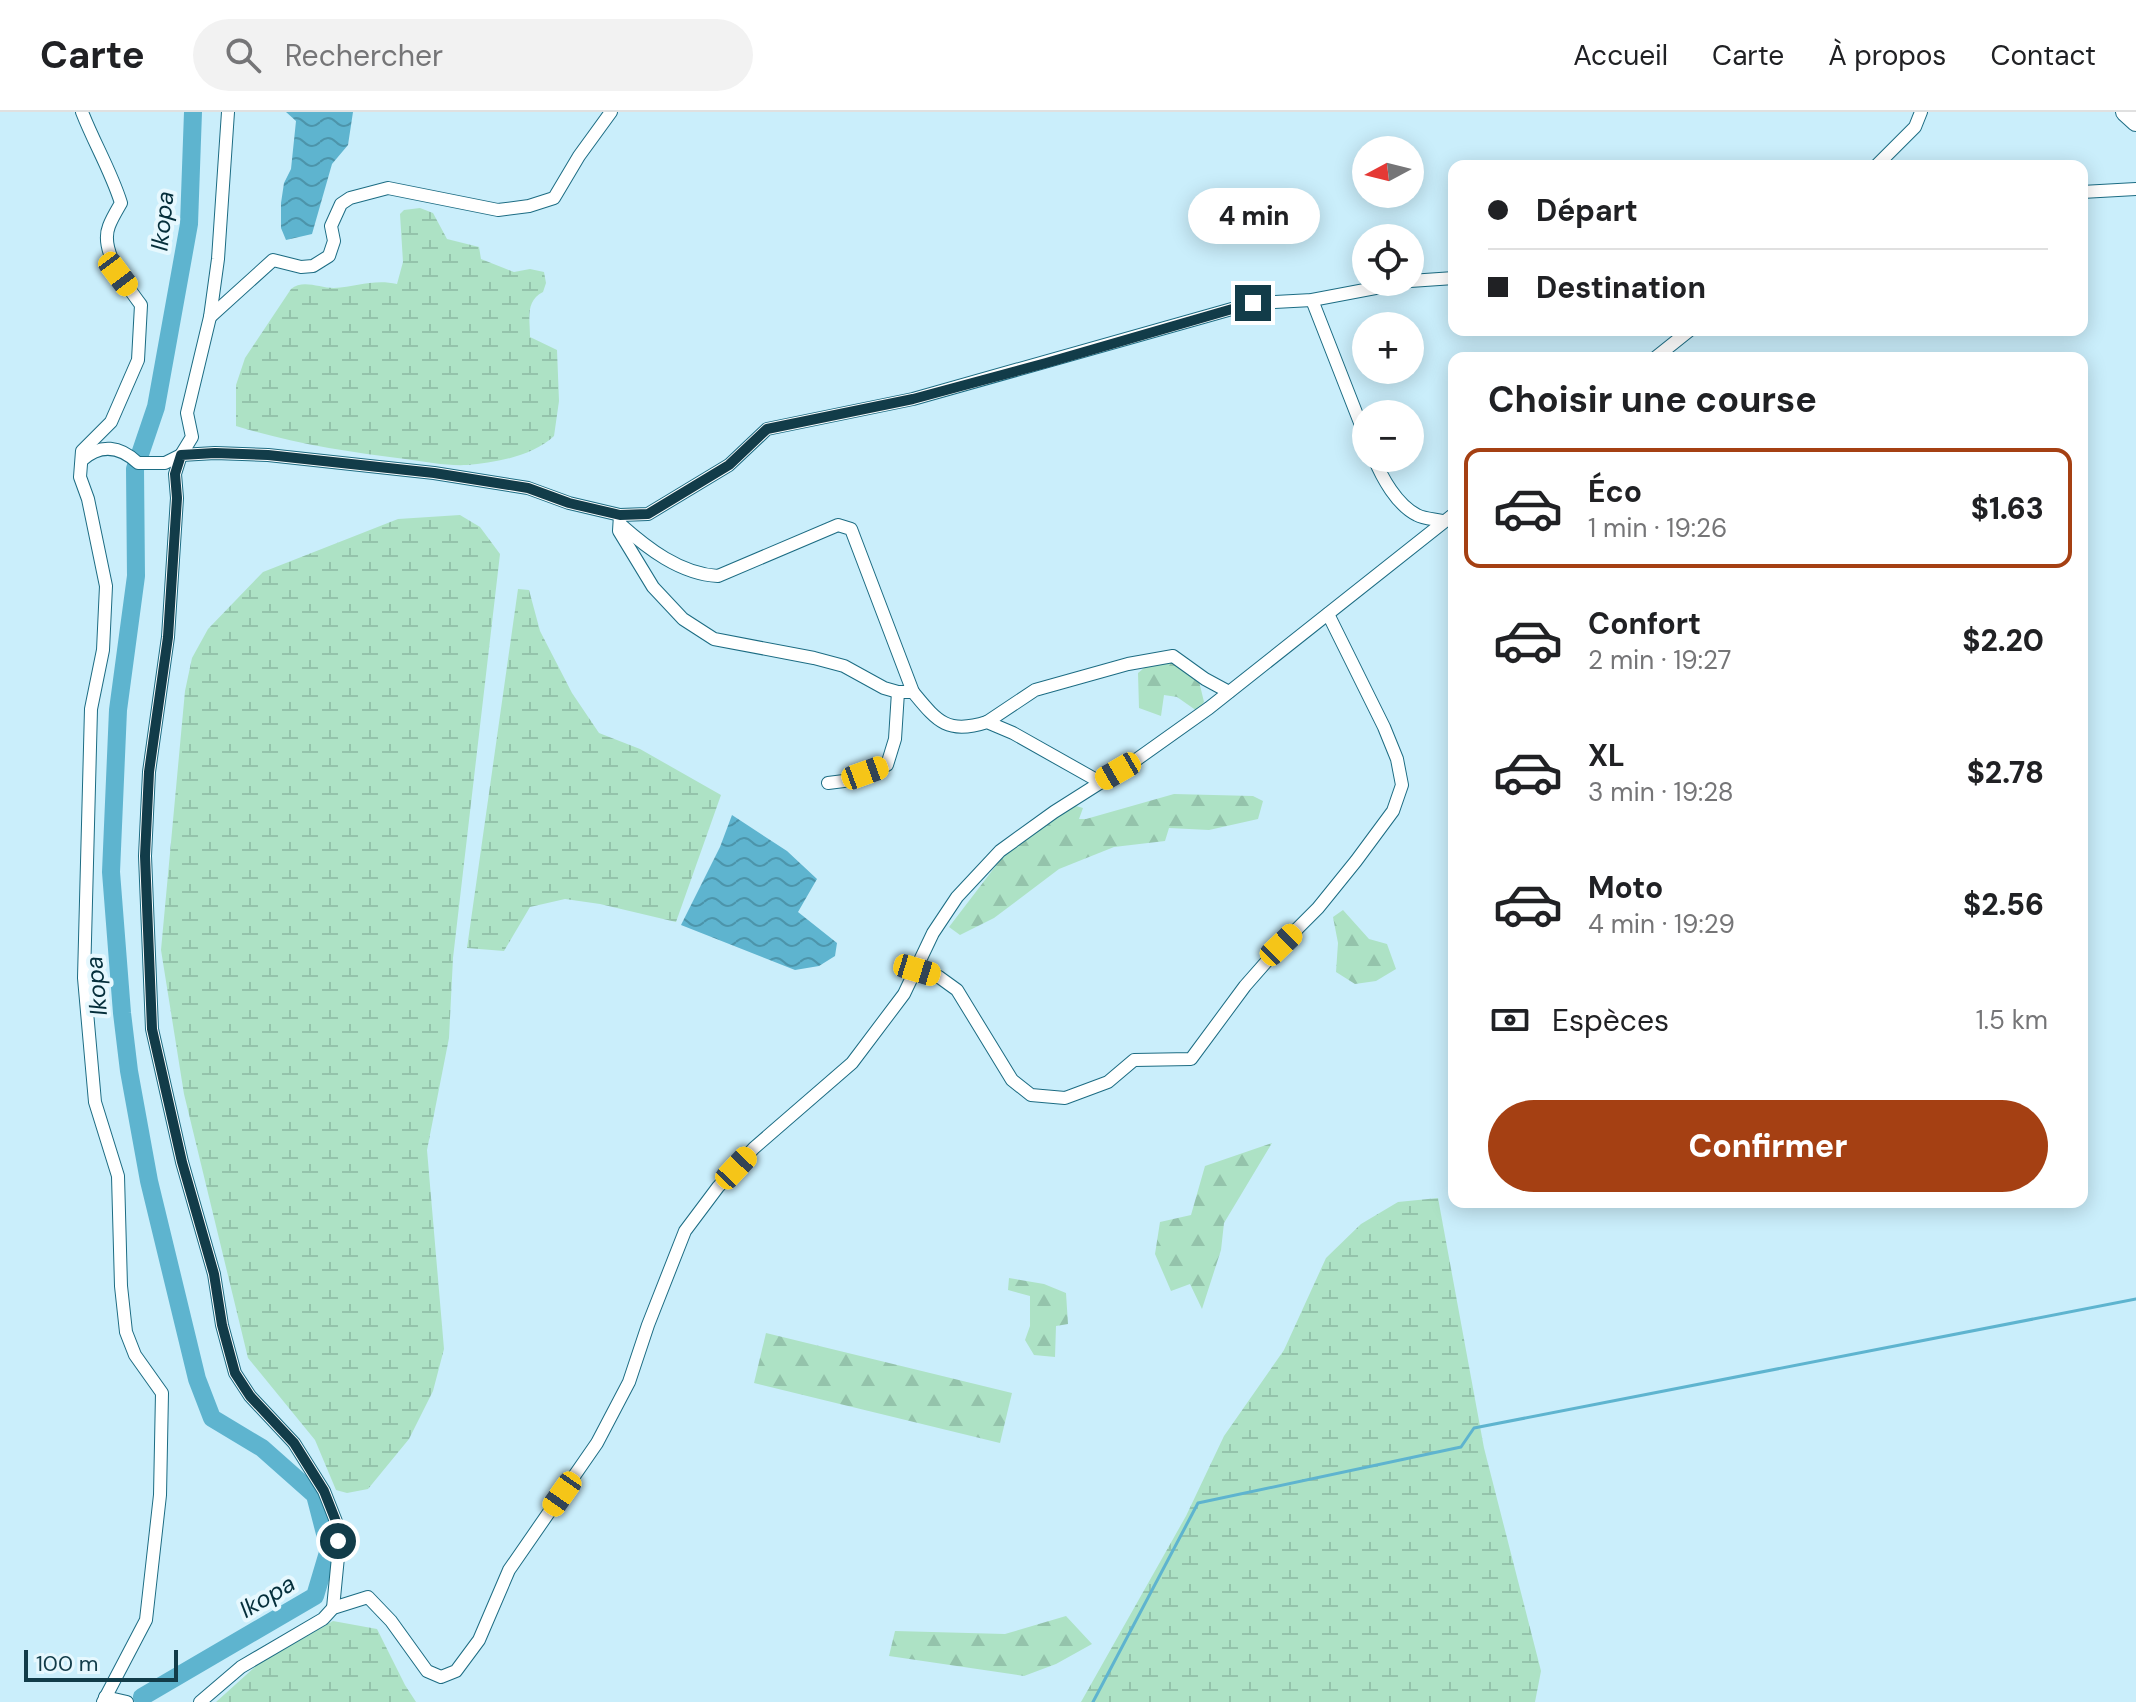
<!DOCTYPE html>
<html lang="fr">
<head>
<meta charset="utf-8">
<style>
  body { margin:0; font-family:"DM Sans",sans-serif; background:#f2f2f2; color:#202124; height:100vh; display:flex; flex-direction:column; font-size:30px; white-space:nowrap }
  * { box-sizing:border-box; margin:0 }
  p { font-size:26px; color:#757577 }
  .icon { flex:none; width:44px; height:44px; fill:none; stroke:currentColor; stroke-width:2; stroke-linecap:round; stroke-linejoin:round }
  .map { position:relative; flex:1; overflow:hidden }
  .side { position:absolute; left:1448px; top:240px; width:640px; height:856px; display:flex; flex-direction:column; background:#fff; border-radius:16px; box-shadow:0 4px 20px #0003 }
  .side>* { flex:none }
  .guide { position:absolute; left:1448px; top:48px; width:640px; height:176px; border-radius:16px; box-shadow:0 4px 20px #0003; display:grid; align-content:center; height:176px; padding:0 40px; background:#fff }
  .needle { width:52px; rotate:263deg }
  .buttons { position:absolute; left:1352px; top:24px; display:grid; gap:16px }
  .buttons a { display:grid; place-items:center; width:72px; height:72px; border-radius:50%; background:#fff; box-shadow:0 4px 20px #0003; font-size:40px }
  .scale { position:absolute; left:24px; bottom:20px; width:154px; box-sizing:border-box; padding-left:8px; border:4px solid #123c49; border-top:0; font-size:22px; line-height:28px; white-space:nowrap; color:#123c49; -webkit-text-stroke:6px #e6f8fe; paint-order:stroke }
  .end { position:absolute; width:36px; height:36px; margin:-18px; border:10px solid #123c49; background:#fff; box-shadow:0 0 0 4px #fff }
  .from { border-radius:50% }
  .bubble { position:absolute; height:56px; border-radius:28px; background:#fff; box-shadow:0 4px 20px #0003; font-size:26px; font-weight:800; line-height:56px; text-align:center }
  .car { position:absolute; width:24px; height:48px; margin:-24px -12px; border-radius:10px; box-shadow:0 0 6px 2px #0007; background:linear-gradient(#f5c518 24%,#345 0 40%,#f5c518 0 76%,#345 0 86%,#f5c518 0) }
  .guide b { display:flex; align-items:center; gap:28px; height:76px; font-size:30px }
  .guide b+b { border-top:2px solid #e0e0e0 }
  .guide i { width:20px; height:20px; background:#202124 }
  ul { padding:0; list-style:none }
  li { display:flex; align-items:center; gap:24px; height:120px; margin:0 16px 12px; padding:0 24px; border:4px solid transparent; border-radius:16px }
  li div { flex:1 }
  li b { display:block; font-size:30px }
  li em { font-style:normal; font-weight:800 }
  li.on { border-color:#a54013 }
  li>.icon { width:72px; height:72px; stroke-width:1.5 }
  h2 { padding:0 40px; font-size:36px; line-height:96px }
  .pay { display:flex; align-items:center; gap:20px; height:88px; padding:0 40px; font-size:30px }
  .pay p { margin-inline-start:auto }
  .button { display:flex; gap:16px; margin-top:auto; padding:16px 40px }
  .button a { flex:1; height:92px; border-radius:48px; background:#a54013; color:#fff; font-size:32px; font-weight:800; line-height:92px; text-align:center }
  header { display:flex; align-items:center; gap:48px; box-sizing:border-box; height:112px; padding:0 40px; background:#fff; border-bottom:2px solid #e0e0e0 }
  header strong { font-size:38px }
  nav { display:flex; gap:44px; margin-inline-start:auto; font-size:28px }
  .search { width:560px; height:72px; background:#f2f2f2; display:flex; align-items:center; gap:20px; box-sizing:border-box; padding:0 28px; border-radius:44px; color:#757577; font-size:30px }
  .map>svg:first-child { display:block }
  .forest { fill:url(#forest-firs) }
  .wetland { fill:url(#wetland-marsh) }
  .water { fill:url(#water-waves) }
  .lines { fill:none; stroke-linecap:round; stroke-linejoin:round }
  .stream { stroke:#5eb4cf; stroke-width:3 }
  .river { stroke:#5eb4cf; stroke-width:18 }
  .street-casing { stroke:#1c6c83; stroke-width:14 }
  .secondary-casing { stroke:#1c6c83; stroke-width:20 }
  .street { stroke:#fff; stroke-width:12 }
  .secondary { stroke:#fff; stroke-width:18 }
  .route { stroke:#123c49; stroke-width:10 }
  .labels { text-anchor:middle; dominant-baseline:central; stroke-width:8; stroke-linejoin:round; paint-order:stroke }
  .water-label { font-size:24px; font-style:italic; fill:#042e3a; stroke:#e6f8fe }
</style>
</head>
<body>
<header>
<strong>Carte</strong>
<div class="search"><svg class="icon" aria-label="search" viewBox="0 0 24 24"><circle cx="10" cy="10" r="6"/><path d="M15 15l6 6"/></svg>Rechercher</div>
<nav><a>Accueil</a><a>Carte</a><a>À propos</a><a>Contact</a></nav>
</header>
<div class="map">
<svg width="2136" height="1590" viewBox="0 0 2136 1590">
  <defs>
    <pattern id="forest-firs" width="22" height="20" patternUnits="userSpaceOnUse" patternTransform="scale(2)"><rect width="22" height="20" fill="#ade2c5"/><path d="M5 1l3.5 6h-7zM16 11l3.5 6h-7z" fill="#94c3ab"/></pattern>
    <pattern id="wetland-marsh" width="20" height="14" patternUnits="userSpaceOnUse" patternTransform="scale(2)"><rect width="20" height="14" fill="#ade2c5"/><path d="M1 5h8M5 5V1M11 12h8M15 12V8" fill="none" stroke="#94c3ab"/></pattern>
    <pattern id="water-waves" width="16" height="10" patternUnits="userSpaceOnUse" patternTransform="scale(2)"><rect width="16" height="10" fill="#5eb4cf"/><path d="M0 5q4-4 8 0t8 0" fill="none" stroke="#4c94aa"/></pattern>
  </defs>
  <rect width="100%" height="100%" fill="#caeefb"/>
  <g class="forest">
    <path d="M 1175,549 L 1198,565 L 1204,590 L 1197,599 L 1177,585 L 1164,583 L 1161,604 L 1139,596 L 1138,561 L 1150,551 Z"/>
    <path d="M 1174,682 L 1253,684 L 1263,689 L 1258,707 L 1209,718 L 1169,716 L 1165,729 L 1114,735 L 1059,757 L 994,806 L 960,823 L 949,815 L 1001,747 L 1027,725 L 1072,693 L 1083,696 L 1079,707 L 1086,707 Z"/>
    <path d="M 1343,798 L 1369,827 L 1387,832 L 1396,857 L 1376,869 L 1355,872 L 1336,860 L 1338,831 L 1333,805 Z"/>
    <path d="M 1272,1031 L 1224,1111 L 1221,1138 L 1202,1197 L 1190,1172 L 1171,1179 L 1155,1142 L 1160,1110 L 1191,1103 L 1205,1054 Z"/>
    <path d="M 1009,1166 L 1044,1172 L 1066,1181 L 1068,1212 L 1056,1214 L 1055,1245 L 1034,1243 L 1025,1228 L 1030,1214 L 1030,1184 L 1008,1178 Z"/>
    <path d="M 766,1221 L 1012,1281 L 1000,1331 L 754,1271 Z"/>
    <path d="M 1066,1504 L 1092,1532 L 1056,1552 L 1024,1564 L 889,1544 L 895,1519 L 1005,1522 Z"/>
  </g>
  <g class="wetland">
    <path d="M 420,96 L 433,101 L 447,127 L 479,135 L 481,147 L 514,160 L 530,157 L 544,160 L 546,171 L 543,180 C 525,189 530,207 530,225 L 557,238 L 559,289 L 554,324 C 533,344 495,351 467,353 C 447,354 426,350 405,347 C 348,340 291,331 236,314 L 236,273 L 245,246 L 291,177 C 303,167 319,176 334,176 C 357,175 373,167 397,172 L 403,150 L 400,102 L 404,98 Z"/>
    <path d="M 460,403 L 480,415 L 500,442 L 453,846 L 449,926 L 427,1038 L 444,1237 L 433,1279 L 409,1327 L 368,1377 L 347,1381 L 336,1378 L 315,1328 L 248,1246 L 184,982 L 161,838 L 185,579 L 192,546 L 208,517 L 263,460 L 398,407 Z"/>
    <path d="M 518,477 L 529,478 L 540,519 L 572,581 L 599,621 L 640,637 L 721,683 L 676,810 L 600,792 L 565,787 L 530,795 L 504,839 L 467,836 Z"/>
    <path d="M 1438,1086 L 1484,1336 L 1541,1559 L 1535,1590 L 1081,1590 L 1186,1404 L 1224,1324 L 1284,1238 L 1326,1146 L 1361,1112 L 1398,1090 Z"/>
    <path d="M 333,1509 L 377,1517 L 405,1573 L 416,1590 L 216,1590 L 257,1553 Z"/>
  </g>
  <g class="water">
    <path d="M 286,0 L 353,0 L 348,33 L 332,52 L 312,122 L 286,128 L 281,116 L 281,91 L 284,71 L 291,57 L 296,9 Z"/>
    <path d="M 732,703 L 787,739 L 817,767 L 798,800 L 837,831 L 835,844 L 819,854 L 795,858 L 681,813 L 720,735 Z"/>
  </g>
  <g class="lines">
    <path class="stream" d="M 1093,1590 L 1198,1391 L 1461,1335 L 1474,1316 L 2136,1187"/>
    <path class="river" d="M 142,1585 L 315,1484 L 329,1437 L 315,1383 L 262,1336 L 212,1306 L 197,1267 L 149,1069 L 129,959 L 122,901 L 111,760 L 118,598 L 136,464 L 135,357 L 156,295 L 189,112 L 193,0"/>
    <defs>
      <g id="street">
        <path d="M 82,0 C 94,31 111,59 121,91 C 117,98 112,106 109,114 C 99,139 127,174 141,193 L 138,248 L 111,310 L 82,339 L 80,365 L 88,387 L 106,474 L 103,538 L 91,597 L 84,866 L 95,990 L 118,1064 L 121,1174 L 126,1220 L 135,1243 L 162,1281 L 160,1383 L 146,1508 L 103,1590"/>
        <path d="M 228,0 L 218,147 L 210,205 L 187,301 L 192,325 L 181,343 L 175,362 L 177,386 L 168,525 L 149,660 L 145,744 L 152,917 L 182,1050 L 214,1162 L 222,1213 L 235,1261 L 250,1284 L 294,1331 L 324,1379 L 337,1412 L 338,1445 L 333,1496"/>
        <path d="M 1876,54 L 1915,15 L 1921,0"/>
        <path d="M 2082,80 L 2136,77"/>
        <path d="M 1410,169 L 1454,166"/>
        <path d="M 1312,188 L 1366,326"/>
        <path d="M 210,205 L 273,148 L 301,155 L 313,154 L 329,144 L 334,129 L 331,114 L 341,92 L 350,86 L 388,76 L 498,98 L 529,94 L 554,86 L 579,44 L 611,0"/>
        <path d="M 1655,246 L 1690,218"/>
        <path d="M 1374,346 C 1382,366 1397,393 1417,403 C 1424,407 1435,407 1443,409"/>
        <path d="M 82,348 C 101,331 120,334 138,351 L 165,351 L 181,343 L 215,341 L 268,343 L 434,361 L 528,376 L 569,391 L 620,403 L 648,402 L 729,353 L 767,317 L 913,287 L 1253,191 L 1312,188 L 1407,170"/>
        <path d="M 620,403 L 619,419 L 653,475 L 683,507 L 714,527 L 814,546 L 844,554 L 884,576 L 898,580 L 913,580 C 937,609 947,623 987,610 L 1013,621 L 1100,670"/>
        <path d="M 620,412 C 647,436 680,462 718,464 L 838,413 L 851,417 L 913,580"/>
        <path d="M 987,610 L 1035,578 L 1128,552 L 1173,544 L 1205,567 L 1229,580"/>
        <path d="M 828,671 L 844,669 L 887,653 L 895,627 L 898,580"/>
        <path d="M 917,858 L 939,865 L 957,878 L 1012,968 L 1031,983 L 1065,986 L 1108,970 L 1134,948 L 1191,947 L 1245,874 L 1281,833 L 1318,796 L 1356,749 L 1393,699 L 1402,673 L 1397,647 L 1384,615 L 1328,502"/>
        <path d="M 105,1585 L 127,1590"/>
        <path d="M 200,1590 L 241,1555 L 323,1507 L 333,1496 L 368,1485 L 391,1509 L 427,1559 L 441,1565 L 456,1559 L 479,1528 L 509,1458 L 597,1331 L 629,1270 L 648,1213 L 685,1119 L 718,1075 L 754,1036 L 852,951 L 904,882 L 933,821 L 957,785 L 1000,739 L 1054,700 L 1136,648 L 1209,596 L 1454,402"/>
      </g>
      <path id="secondary" d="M 2125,0 L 2136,10"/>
    </defs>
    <use href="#street" class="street-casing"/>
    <use href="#secondary" class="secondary-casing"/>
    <use href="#street" class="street"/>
    <use href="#secondary" class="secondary"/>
  </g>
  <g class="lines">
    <path class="route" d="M 338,1429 L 337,1412 L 324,1379 L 294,1331 L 250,1284 L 235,1261 L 222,1213 L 214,1162 L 182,1050 L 152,917 L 145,744 L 149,660 L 168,525 L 177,386 L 175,362 L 181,343 L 215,341 L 268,343 L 434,361 L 528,376 L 569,391 L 620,403 L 648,402 L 729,353 L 767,317 L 913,287 L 1046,251 L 1253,191"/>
  </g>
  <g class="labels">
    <g class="water-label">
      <text transform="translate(162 109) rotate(-84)">Ikopa</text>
      <text transform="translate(96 874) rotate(-95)">Ikopa</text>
      <text transform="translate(267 1484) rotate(-31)">Ikopa</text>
    </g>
  </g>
</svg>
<div class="buttons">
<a><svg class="needle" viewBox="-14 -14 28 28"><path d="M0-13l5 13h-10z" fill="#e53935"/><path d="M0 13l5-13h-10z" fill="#757577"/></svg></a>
<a><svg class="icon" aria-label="locate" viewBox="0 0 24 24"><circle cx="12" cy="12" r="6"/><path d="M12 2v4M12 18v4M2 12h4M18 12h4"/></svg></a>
<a>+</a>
<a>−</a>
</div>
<div class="scale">100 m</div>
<i class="end from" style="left:338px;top:1429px"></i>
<i class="end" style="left:1253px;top:191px"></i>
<div class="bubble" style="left:1188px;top:76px;width:132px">4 min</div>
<i class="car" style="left:118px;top:162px;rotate:143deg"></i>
<i class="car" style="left:1118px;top:659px;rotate:240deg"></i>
<i class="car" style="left:865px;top:661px;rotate:70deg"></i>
<i class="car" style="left:1281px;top:833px;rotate:46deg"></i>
<i class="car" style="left:917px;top:858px;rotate:107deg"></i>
<i class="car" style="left:736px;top:1056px;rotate:43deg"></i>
<i class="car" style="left:562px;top:1382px;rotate:215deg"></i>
<div class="guide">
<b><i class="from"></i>Départ</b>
<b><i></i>Destination</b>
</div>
<section class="side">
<h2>Choisir une course</h2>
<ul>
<li class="on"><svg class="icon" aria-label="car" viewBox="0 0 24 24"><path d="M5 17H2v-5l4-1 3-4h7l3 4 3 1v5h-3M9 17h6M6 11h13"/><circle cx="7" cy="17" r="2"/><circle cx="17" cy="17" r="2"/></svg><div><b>Éco</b><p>1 min · 19:26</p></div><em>$1.63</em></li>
<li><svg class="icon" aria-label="car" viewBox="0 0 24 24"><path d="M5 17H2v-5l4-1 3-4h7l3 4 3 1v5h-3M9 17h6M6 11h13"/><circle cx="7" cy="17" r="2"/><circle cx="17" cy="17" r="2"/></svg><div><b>Confort</b><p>2 min · 19:27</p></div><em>$2.20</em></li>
<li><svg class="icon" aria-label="car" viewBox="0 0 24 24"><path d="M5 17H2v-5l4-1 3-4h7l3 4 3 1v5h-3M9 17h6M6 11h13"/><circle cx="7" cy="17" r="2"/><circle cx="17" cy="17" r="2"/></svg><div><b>XL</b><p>3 min · 19:28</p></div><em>$2.78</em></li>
<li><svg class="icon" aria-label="car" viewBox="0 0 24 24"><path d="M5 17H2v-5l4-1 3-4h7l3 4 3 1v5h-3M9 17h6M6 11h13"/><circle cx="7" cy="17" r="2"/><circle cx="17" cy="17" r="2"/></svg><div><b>Moto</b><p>4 min · 19:29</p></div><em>$2.56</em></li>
</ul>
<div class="pay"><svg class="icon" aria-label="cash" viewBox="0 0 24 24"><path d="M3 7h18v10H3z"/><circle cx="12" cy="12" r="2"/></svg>Espèces<p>1.5 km</p></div>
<div class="button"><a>Confirmer</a></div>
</section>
</div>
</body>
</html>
